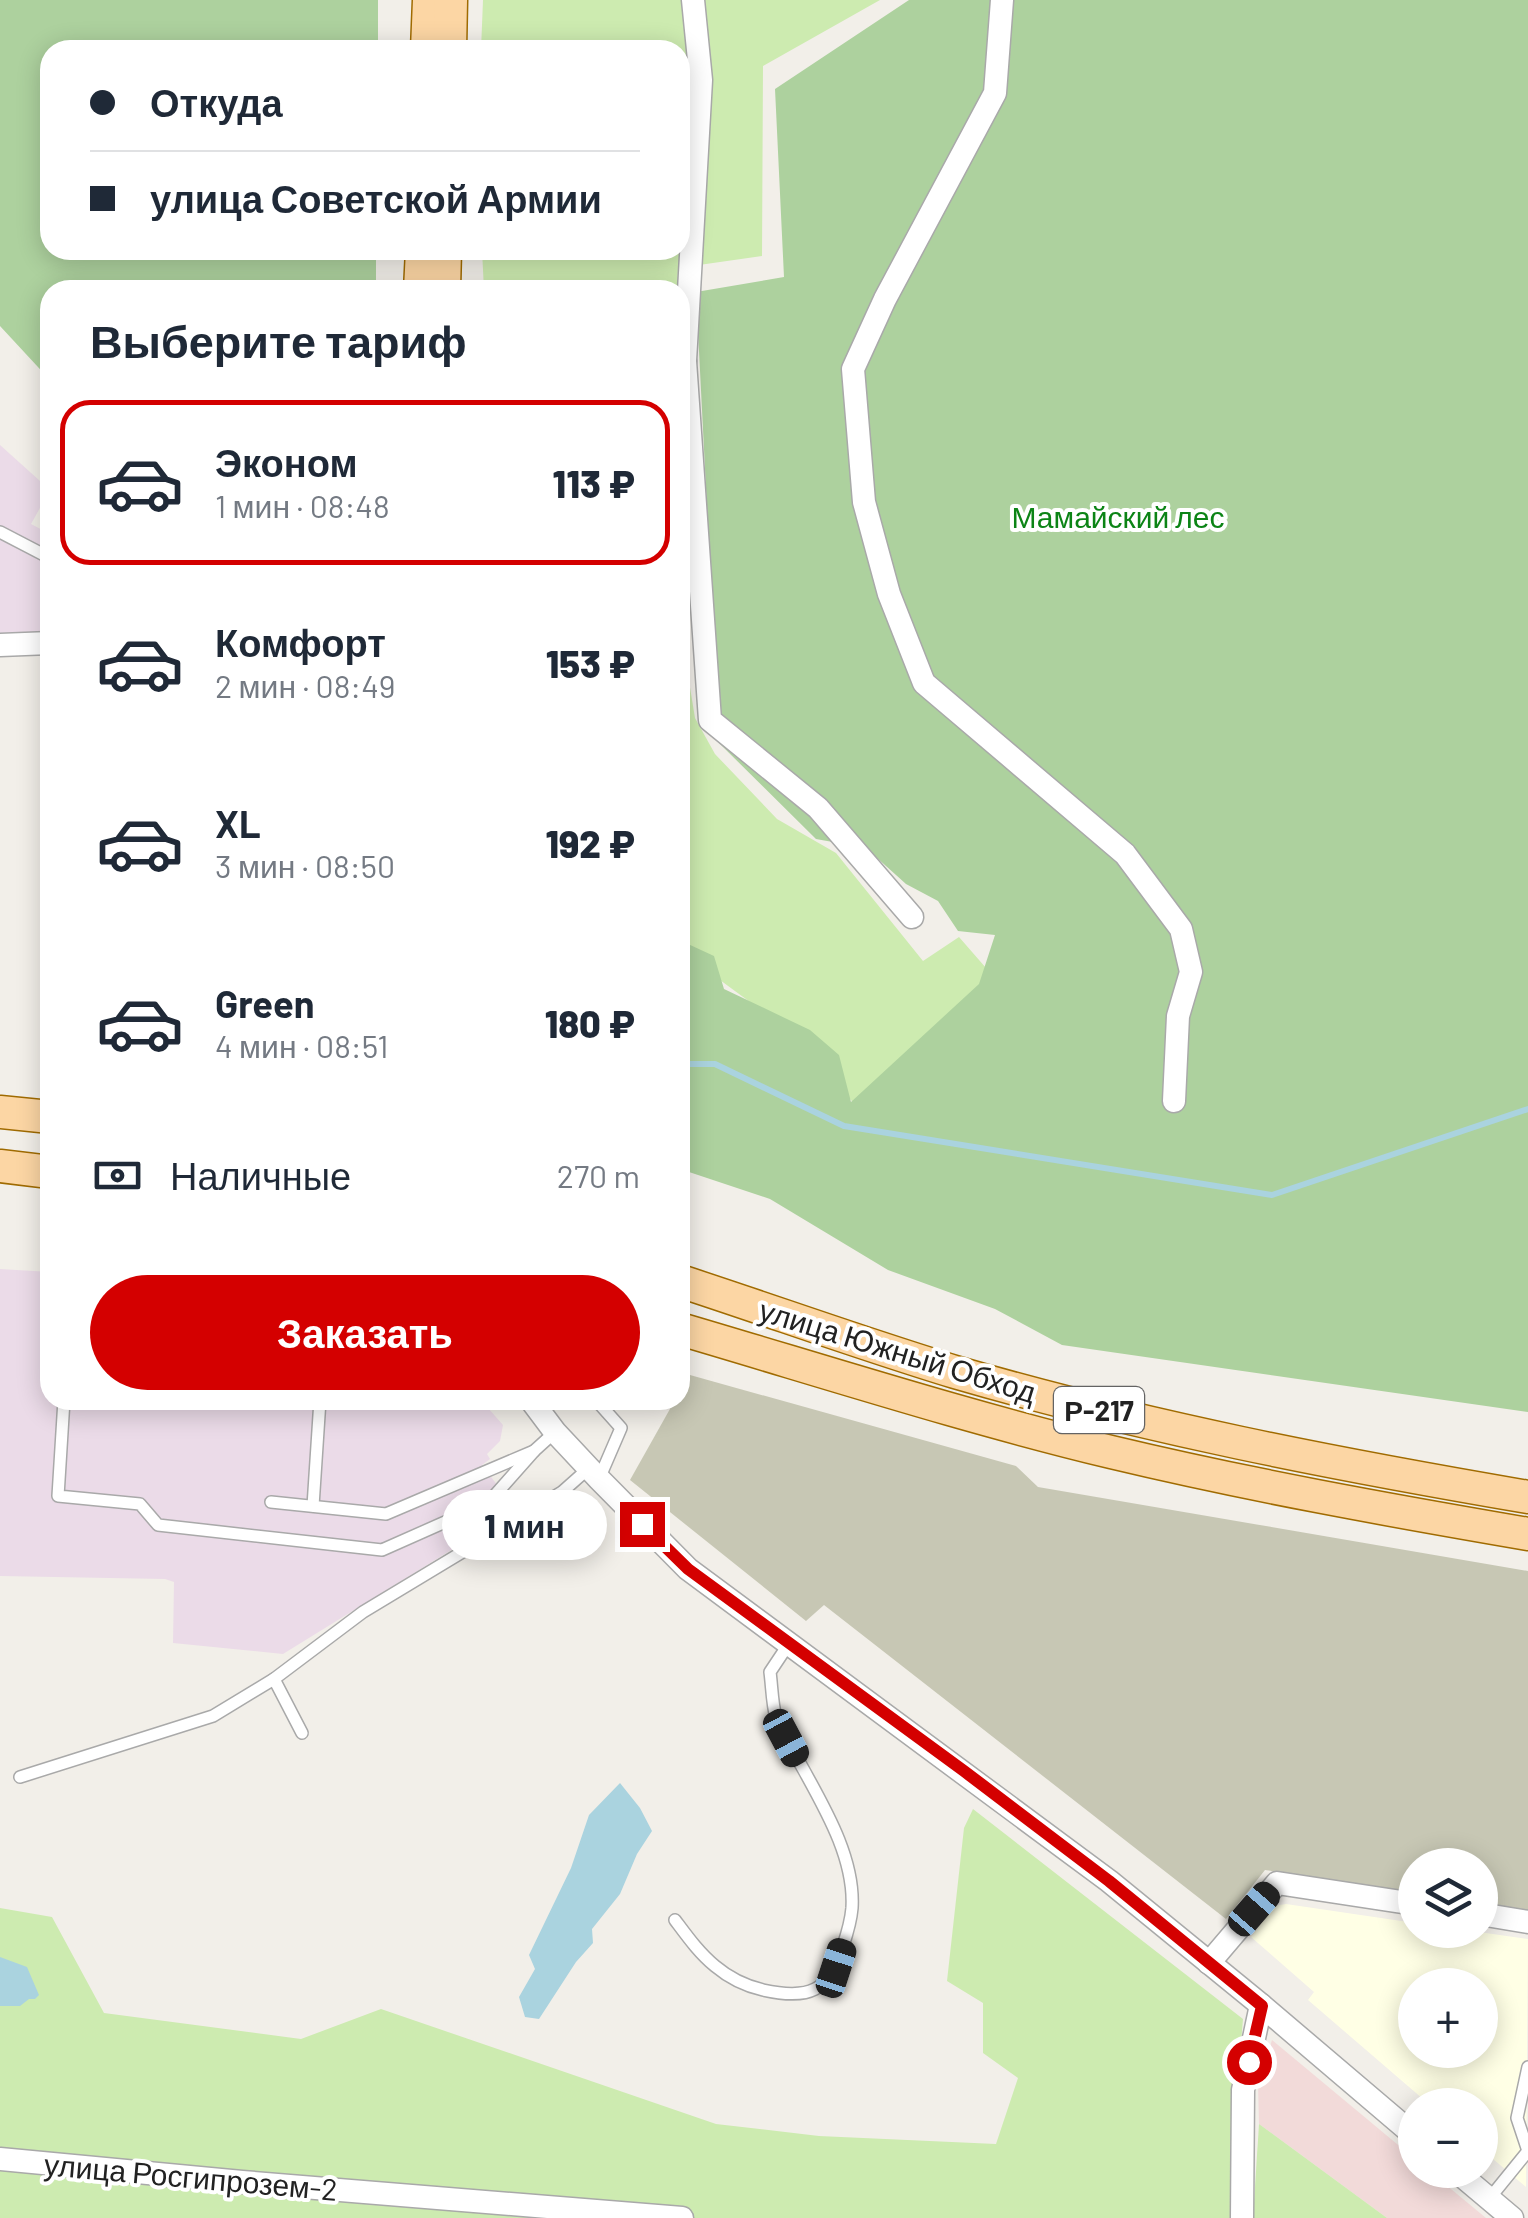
<!DOCTYPE html>
<html lang="ru">
<head>
<meta charset="utf-8">
<style>
  body { margin:0; font-family:Barlow,sans-serif; background:#f6f6f7; color:#1f2937; height:100vh; display:flex; flex-direction:column; font-size:38px; white-space:nowrap }
  * { box-sizing:border-box; margin:0 }
  p { font-size:32px; color:#747a83 }
  .icon { flex:none; width:55px; height:55px; fill:none; stroke:currentColor; stroke-width:2; stroke-linecap:round; stroke-linejoin:round }
  .map { position:relative; flex:1; overflow:hidden }
  .side { position:absolute; left:40px; top:280px; width:650px; height:1130px; display:flex; flex-direction:column; background:#fff; border-radius:30px; box-shadow:0 5px 25px #0003 }
  .side>* { flex:none }
  .hud { position:absolute; left:40px; top:40px; width:650px; height:220px; border-radius:30px; box-shadow:0 5px 25px #0003; display:grid; align-content:center; height:220px; padding:0 50px; background:#fff }
  .controls { position:absolute; left:1398px; top:1848px; display:grid; gap:20px }
  .controls a { display:grid; place-items:center; width:100px; height:100px; border-radius:50%; background:#fff; box-shadow:0 5px 25px #0003; font-size:50px }
  .end { position:absolute; width:45px; height:45px; margin:-22px; border:12px solid #d40000; background:#fff; box-shadow:0 0 0 5px #fff }
  .from { border-radius:50% }
  .bubble { position:absolute; height:70px; border-radius:35px; background:#fff; box-shadow:0 5px 25px #0003; font-size:32px; font-weight:800; line-height:70px; text-align:center }
  .car { position:absolute; width:30px; height:60px; margin:-30px -15px; border-radius:12px; box-shadow:0 0 8px 2px #0007; background:linear-gradient(#222 24%,#8ab4d8 0 40%,#222 0 76%,#8ab4d8 0 86%,#222 0) }
  .hud b { display:flex; align-items:center; gap:35px; height:95px; font-size:38px }
  .hud b+b { border-top:2px solid #e0e1e3 }
  .hud i { width:25px; height:25px; background:#1f2937 }
  ul { padding:0; list-style:none }
  li { display:flex; align-items:center; gap:30px; height:165px; margin:0 20px 15px; padding:0 30px; border:5px solid transparent; border-radius:30px }
  li div { flex:1 }
  li b { display:block; font-size:38px }
  li em { font-style:normal; font-weight:800 }
  li.on { border-color:#d40000 }
  li>.icon { width:90px; height:90px; stroke-width:1.5 }
  h2 { padding:0 50px; font-size:45px; line-height:120px }
  .pay { display:flex; align-items:center; gap:25px; height:110px; padding:0 50px; font-size:38px }
  .pay p { margin-inline-start:auto }
  .button { display:flex; gap:20px; margin-top:auto; padding:20px 50px }
  .button a { flex:1; height:115px; border-radius:60px; background:#d40000; color:#fff; font-size:40px; font-weight:800; line-height:115px; text-align:center }
  .map>svg:first-child { display:block }
  .commercial { fill:#f2dad9 }
  .industrial { fill:#ebdbe8 }
  .education { fill:#ffffe5; fill-rule:evenodd }
  .construction { fill:#c7c7b4 }
  .grass { fill:#cdebb0 }
  .forest { fill:#add19e }
  .water { fill:#aad3df }
  .lines { fill:none; stroke-linecap:round; stroke-linejoin:round }
  .stream { stroke:#aad3df; stroke-width:6 }
  .service-casing { stroke:#a9a9a9; stroke-width:14 }
  .minor-casing { stroke:#a9a9a9; stroke-width:25 }
  .primary-casing { stroke:#a06b00; stroke-width:35 }
  .service { stroke:#fff; stroke-width:11 }
  .minor { stroke:#fff; stroke-width:22 }
  .primary { stroke:#fcd6a4; stroke-width:32 }
  .route { stroke:#d40000; stroke-width:12 }
  .labels { text-anchor:middle; dominant-baseline:central; stroke-width:8; stroke-linejoin:round; paint-order:stroke }
  .shield { fill:#fff; stroke:#646464; stroke-width:2.5 }
  .shield-label { font-size:28px; font-weight:bold; fill:#222 }
  .park-label { font-size:30px; fill:#0c8416; stroke:#fff }
  .street-label { font-size:30px; fill:#222; stroke:#fff }
</style>
</head>
<body>
<div class="map">
<svg width="1528" height="2218" viewBox="0 0 1528 2218">
  <rect width="100%" height="100%" fill="#f2efe9"/>
  <path class="commercial" d="M 1272,2040 L 1415,2159 L 1415,2170 L 1428,2170 L 1486,2218 L 1387,2218 L 1259,2124 L 1258,2083 Z"/>
  <g class="industrial">
    <path d="M 0,445 L 50,490 L 31,524 L 50,534 L 50,635 L 0,637 Z"/>
    <path d="M 0,1269 L 50,1272 L 50,1400 L 481,1400 L 503,1425 L 500,1441 L 487,1454 L 490,1459 L 482,1465 L 516,1510 L 283,1654 L 173,1643 L 174,1582 L 165,1579 L 0,1576 Z"/>
  </g>
  <path class="education" d="M 1286,1904 L 1415,1923 L 1415,1930 L 1465,1930 L 1528,1939 L 1526,2187 L 1480,2148 L 1480,2105 L 1430,2105 L 1308,2000 L 1314,1992 L 1251,1937 L 1274,1906 ZM 1415,1985 L 1480,1985 L 1480,2050 L 1415,2050 Z"/>
  <path class="construction" d="M 690,1375 L 1016,1466 L 1038,1487 L 1528,1571 L 1528,1911 L 1480,1903 L 1480,1865 L 1415,1865 L 1415,1893 L 1265,1870 L 1226,1919 L 824,1605 L 806,1621 L 630,1480 L 675,1400 L 680,1400 L 680,1392 Z"/>
  <g class="grass">
    <path d="M 483,0 L 880,0 L 763,66 L 762,256 L 678,268 L 677,290 L 484,290 L 482,250 L 680,250 L 680,50 L 481,50 Z"/>
    <path d="M 680,481 L 686,663 L 695,718 L 715,754 L 777,819 L 836,853 L 923,961 L 959,937 L 993,976 L 855,1104 L 750,1002 L 709,972 L 680,946 Z"/>
    <path d="M 973,1809 L 1243,2019 L 1237,2090 L 1234,2218 L 0,2218 L 0,1908 L 52,1917 L 104,2013 L 301,2039 L 381,2009 L 716,2124 L 819,2136 L 996,2144 L 1018,2078 L 983,2053 L 983,2003 L 947,1981 L 964,1828 Z"/>
    <path d="M 1259,2124 L 1387,2218 L 1253,2218 Z"/>
  </g>
  <g class="forest">
    <path d="M 0,0 L 378,0 L 378,50 L 50,50 L 50,250 L 376,250 L 376,290 L 50,290 L 50,380 L 0,326 Z"/>
    <path d="M 909,0 L 1528,0 L 1528,1412 L 1062,1345 L 995,1309 L 888,1270 L 770,1199 L 680,1169 L 680,949 L 688,944 L 714,956 L 724,989 L 810,1030 L 839,1055 L 851,1102 L 979,984 L 995,935 L 958,931 L 938,901 L 906,884 L 866,848 L 816,839 L 719,743 L 696,292 L 784,277 L 775,89 Z"/>
  </g>
  <g class="water">
    <path d="M 620,1783 L 640,1808 L 652,1831 L 637,1854 L 620,1894 L 592,1929 L 593,1943 L 576,1962 L 539,2019 L 525,2017 L 519,1997 L 535,1969 L 529,1955 L 571,1868 L 589,1815 Z"/>
    <path d="M 0,1957 L 27,1967 L 39,1995 L 35,1999 L 29,1999 L 20,2006 L 0,2006 Z"/>
  </g>
  <g class="lines">
    <path class="stream" d="M 680,1064 L 715,1064 L 844,1126 L 1272,1195 L 1528,1109"/>
    <defs>
      <g id="service">
        <path d="M 0,532 L 50,558"/>
        <path d="M 64,1400 L 58,1496 L 140,1504 L 158,1525 L 382,1550 L 488,1503 L 534,1451"/>
        <path d="M 596,1400 L 621,1428 L 599,1479"/>
        <path d="M 271,1502 L 386,1514 L 534,1451 L 555,1432"/>
        <path d="M 313,1506 L 320,1400"/>
        <path d="M 274,1679 L 302,1733"/>
        <path d="M 20,1777 L 213,1716 L 274,1679 L 363,1612 L 562,1492 L 589,1468"/>
        <path d="M 675,1920 C 687,1936 699,1953 715,1966 C 728,1977 746,1986 763,1990 C 809,2000 829,1992 843,1946 C 847,1934 851,1920 852,1908 C 855,1858 824,1807 801,1765 C 792,1751 780,1734 776,1718 C 772,1703 772,1687 770,1672 L 788,1645"/>
        <path d="M 1528,2151 L 1517,2118 L 1528,2067"/>
        <path d="M 1489,2199 L 1528,2151"/>
      </g>
      <g id="minor">
        <path d="M 1002,0 L 995,93 L 885,299 L 853,369 L 864,502 L 889,594 L 924,683 L 1125,854 L 1181,929 L 1191,972 L 1178,1016 L 1174,1101"/>
        <path d="M 680,360 L 685,361 L 710,720 L 818,808 L 912,917"/>
        <path d="M 685,361 L 701,80 L 693,0"/>
        <path d="M 0,645 L 50,643"/>
        <path d="M 531,1400 L 555,1432 L 599,1479 L 688,1569 L 1109,1881 L 1261,2005 L 1415,2136"/>
        <path d="M 1480,1914 L 1528,1922"/>
        <path d="M 1209,1963 L 1277,1883 L 1415,1904"/>
        <path d="M 0,2159 L 242,2182 L 682,2218"/>
        <path d="M 1455,2170 L 1512,2218"/>
        <path d="M 1242,2218 L 1243,2090 L 1261,2005"/>
      </g>
      <g id="primary">
        <path d="M 427,50 L 429,0"/>
        <path d="M 450,50 L 451,0"/>
        <path d="M 420,290 L 422,250"/>
        <path d="M 444,290 L 445,250"/>
        <path d="M 0,1112 L 50,1117"/>
        <path d="M 0,1166 L 50,1172"/>
        <path d="M 680,1281 C 772,1311 863,1344 955,1372 C 1143,1427 1335,1464 1528,1497"/>
        <path d="M 680,1329 C 823,1371 966,1417 1111,1452 C 1249,1485 1388,1510 1528,1534"/>
      </g>
    </defs>
    <use href="#service" class="service-casing"/>
    <use href="#minor" class="minor-casing"/>
    <use href="#primary" class="primary-casing"/>
    <use href="#service" class="service"/>
    <use href="#minor" class="minor"/>
    <use href="#primary" class="primary"/>
  </g>
  <g class="lines">
    <path class="route" d="M 642,1524 L 688,1569 L 964,1771 L 1109,1881 L 1262,2006 L 1249,2062"/>
  </g>
  <g class="labels">
    <rect class="shield" x="1054" y="1387" width="90" height="46" rx="8"/>
    <g class="shield-label">
      <text x="1099" y="1410">Р-217</text>
    </g>
    <g class="park-label">
      <text x="1118" y="516">Мамайский лес</text>
    </g>
    <g class="street-label">
      <text transform="translate(898 1350) rotate(17)">улица Южный Обход</text>
      <text transform="translate(191 2176) rotate(5)">улица Росгипрозем-2</text>
    </g>
  </g>
</svg>
<div class="controls">
<a><svg class="icon" aria-label="layers" viewBox="0 0 24 24"><path d="M12 4l9 5-9 5-9-5zM3 14l9 5 9-5"/></svg></a>
<a>+</a>
<a>−</a>
</div>
<i class="end from" style="left:1249px;top:2062px"></i>
<i class="end" style="left:642px;top:1524px"></i>
<div class="bubble" style="left:442px;top:1490px;width:165px">1 мин</div>
<i class="car" style="left:786px;top:1738px;rotate:152deg"></i>
<i class="car" style="left:1254px;top:1909px;rotate:41deg"></i>
<i class="car" style="left:836px;top:1968px;rotate:18deg"></i>
<div class="hud">
<b><i class="from"></i>Откуда</b>
<b><i></i>улица Советской Армии</b>
</div>
<section class="side">
<h2>Выберите тариф</h2>
<ul>
<li class="on"><svg class="icon" aria-label="car" viewBox="0 0 24 24"><path d="M5 17H2v-5l4-1 3-4h7l3 4 3 1v5h-3M9 17h6M6 11h13"/><circle cx="7" cy="17" r="2"/><circle cx="17" cy="17" r="2"/></svg><div><b>Эконом</b><p>1 мин · 08:48</p></div><em>113 ₽</em></li>
<li><svg class="icon" aria-label="car" viewBox="0 0 24 24"><path d="M5 17H2v-5l4-1 3-4h7l3 4 3 1v5h-3M9 17h6M6 11h13"/><circle cx="7" cy="17" r="2"/><circle cx="17" cy="17" r="2"/></svg><div><b>Комфорт</b><p>2 мин · 08:49</p></div><em>153 ₽</em></li>
<li><svg class="icon" aria-label="car" viewBox="0 0 24 24"><path d="M5 17H2v-5l4-1 3-4h7l3 4 3 1v5h-3M9 17h6M6 11h13"/><circle cx="7" cy="17" r="2"/><circle cx="17" cy="17" r="2"/></svg><div><b>XL</b><p>3 мин · 08:50</p></div><em>192 ₽</em></li>
<li><svg class="icon" aria-label="car" viewBox="0 0 24 24"><path d="M5 17H2v-5l4-1 3-4h7l3 4 3 1v5h-3M9 17h6M6 11h13"/><circle cx="7" cy="17" r="2"/><circle cx="17" cy="17" r="2"/></svg><div><b>Green</b><p>4 мин · 08:51</p></div><em>180 ₽</em></li>
</ul>
<div class="pay"><svg class="icon" aria-label="cash" viewBox="0 0 24 24"><path d="M3 7h18v10H3z"/><circle cx="12" cy="12" r="2"/></svg>Наличные<p>270 m</p></div>
<div class="button"><a>Заказать</a></div>
</section>
</div>
</body>
</html>
